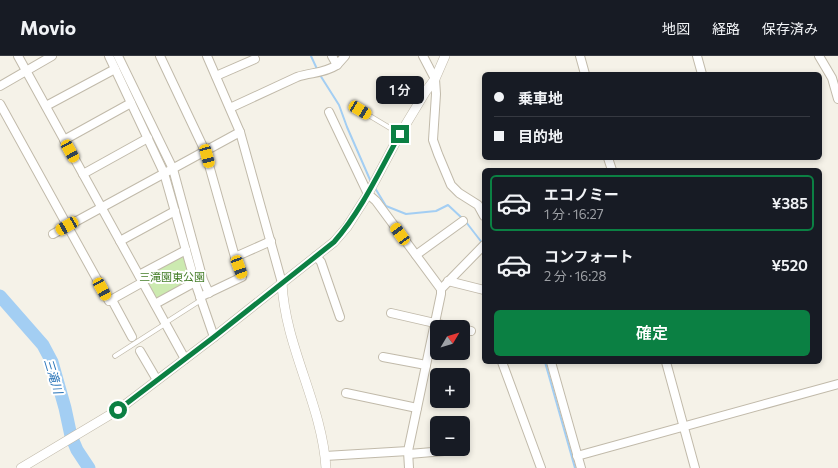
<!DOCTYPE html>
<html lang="ja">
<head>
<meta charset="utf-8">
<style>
  body { margin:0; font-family:Commissioner,"Noto Sans JP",sans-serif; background:#242831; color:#f1f3f6; height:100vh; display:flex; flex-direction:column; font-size:15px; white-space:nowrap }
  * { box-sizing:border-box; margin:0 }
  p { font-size:13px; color:#9ea1a6 }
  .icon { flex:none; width:22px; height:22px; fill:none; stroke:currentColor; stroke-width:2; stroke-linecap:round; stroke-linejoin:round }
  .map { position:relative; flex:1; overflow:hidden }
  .details { position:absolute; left:482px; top:112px; width:340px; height:196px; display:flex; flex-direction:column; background:#171b24; border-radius:6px; box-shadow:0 2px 6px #0003 }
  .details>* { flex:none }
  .top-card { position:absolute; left:482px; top:16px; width:340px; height:88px; border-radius:6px; box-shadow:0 2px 6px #0003; display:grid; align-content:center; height:88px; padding:0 12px; background:#171b24 }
  .needle { width:26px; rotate:52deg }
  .buttons { position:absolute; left:430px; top:264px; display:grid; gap:8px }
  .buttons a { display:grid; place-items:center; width:40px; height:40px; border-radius:6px; background:#171b24; box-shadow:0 2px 6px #0003; font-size:20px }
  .end { position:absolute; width:18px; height:18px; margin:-9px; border:5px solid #0b8043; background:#fff; box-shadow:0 0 0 2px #fff }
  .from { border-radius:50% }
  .bubble { position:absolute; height:28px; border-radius:6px; background:#171b24; box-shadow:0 2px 6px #0003; font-size:13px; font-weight:600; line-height:28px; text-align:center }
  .car { position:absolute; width:12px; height:24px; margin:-12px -6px; border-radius:5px; box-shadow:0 0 3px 1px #0007; background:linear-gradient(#f5c518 24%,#345 0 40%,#f5c518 0 76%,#345 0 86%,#f5c518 0) }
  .top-card b { display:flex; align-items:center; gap:14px; height:38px; font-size:15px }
  .top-card b+b { border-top:1px solid #363941 }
  .top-card i { width:10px; height:10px; background:#f1f3f6 }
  ul { padding:7px 0 0; list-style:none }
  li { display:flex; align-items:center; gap:12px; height:56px; margin:0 8px 6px; padding:0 4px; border:2px solid transparent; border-radius:6px }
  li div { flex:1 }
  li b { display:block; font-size:15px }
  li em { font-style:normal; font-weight:600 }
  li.active { border-color:#0b8043 }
  li>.icon { width:36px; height:36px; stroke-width:1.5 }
  .button { display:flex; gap:8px; margin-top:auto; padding:8px 12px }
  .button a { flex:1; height:46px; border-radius:6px; background:#0b8043; color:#fff; font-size:16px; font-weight:600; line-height:46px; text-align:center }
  header { display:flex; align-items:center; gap:24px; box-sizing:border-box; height:56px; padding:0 20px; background:#171b24; border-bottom:1px solid #363941 }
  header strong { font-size:19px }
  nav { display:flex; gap:22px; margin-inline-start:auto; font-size:14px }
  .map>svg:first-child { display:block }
  .green { fill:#cceab0 }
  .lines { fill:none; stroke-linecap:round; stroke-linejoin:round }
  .stream { stroke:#a3cef3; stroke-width:2 }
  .river { stroke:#a3cef3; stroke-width:13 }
  .service-casing { stroke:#c1baaa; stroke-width:5.5 }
  .minor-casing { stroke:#c1baaa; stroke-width:10 }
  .tertiary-casing { stroke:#c1baaa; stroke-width:10 }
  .service { stroke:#fff; stroke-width:4 }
  .minor { stroke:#fff; stroke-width:8 }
  .tertiary { stroke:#fff; stroke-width:9 }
  .route { stroke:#0b8043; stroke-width:5 }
  .labels { text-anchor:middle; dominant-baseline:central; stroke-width:4; stroke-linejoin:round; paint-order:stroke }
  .park-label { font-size:11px; fill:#437d27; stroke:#fff }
  .water-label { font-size:12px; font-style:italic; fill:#2b75b9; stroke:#fff }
</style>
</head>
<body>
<header>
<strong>Movio</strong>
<nav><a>地図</a><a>経路</a><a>保存済み</a></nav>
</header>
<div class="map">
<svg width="838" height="412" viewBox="0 0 838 412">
  <rect width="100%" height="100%" fill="#f5f2e8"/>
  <path class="green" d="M 183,198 L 184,200 L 191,223 L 190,226 L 158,244 L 154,242 L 144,222 L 145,218 Z"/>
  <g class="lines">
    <g class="stream">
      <path d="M 311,0 L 317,13"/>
      <path d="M 320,19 L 339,49 L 347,71 L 371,126"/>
      <path d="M 375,132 L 386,150 L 406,158 L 436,155 L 448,149 L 463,163"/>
      <path d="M 466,166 L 483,188"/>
      <path d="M 545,306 L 575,412"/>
    </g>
    <path class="river" d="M 0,240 L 43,289 L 52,306 L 65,352 L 71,380 L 77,394 L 89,412"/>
    <defs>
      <g id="service">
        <path d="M 360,54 L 400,78"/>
        <path d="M 165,267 L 201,244"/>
        <path d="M 115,300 L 165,268"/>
      </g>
      <g id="minor">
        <path d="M 18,0 L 185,303"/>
        <path d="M 109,0 L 164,117 L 195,226 L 214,281"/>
        <path d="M 118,0 L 173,113 L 203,224 L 209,237"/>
        <path d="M 160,0 L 205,95 L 235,201 L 242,221 L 200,241"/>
        <path d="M 207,0 L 240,76 L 282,227"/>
        <path d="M 332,0 L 337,9 L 345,0"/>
        <path d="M 423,0 L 435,23 L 436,38 L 433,84 L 438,98 L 451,129 L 459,137 L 478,149 L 484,160"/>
        <path d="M 580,0 L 585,18"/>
        <path d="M 697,0 L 702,18"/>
        <path d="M 819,0 L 832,22 L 838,43"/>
        <path d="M 216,20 L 255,3"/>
        <path d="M 0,30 L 52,0"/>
        <path d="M 0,48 L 109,245 L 143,226"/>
        <path d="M 46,50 L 115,13"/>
        <path d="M 230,52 L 297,21 C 311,16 323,18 337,9"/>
        <path d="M 64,84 L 131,47"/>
        <path d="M 608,102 L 612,114"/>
        <path d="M 83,118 L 148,82"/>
        <path d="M 53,178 L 240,76"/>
        <path d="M 120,185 L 175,155"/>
        <path d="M 416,199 L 463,165"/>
        <path d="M 316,200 L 321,206 L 340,261"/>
        <path d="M 235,201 L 271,185"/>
        <path d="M 139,219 L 186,194"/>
        <path d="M 448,225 L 484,234"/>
        <path d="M 441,233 L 484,189"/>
        <path d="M 112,244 L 132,281"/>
        <path d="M 155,248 L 195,226"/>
        <path d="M 391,257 L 452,271"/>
        <path d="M 463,273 L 471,275"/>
        <path d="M 140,295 L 157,324"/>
        <path d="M 383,301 L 426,309"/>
        <path d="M 502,306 L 541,412"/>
        <path d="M 551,306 L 581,412"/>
        <path d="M 666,306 L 695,412"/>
        <path d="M 346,337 L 417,352"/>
        <path d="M 408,395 L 409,412"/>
        <path d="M 409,398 L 456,394"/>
        <path d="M 325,400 L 408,395 L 441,238 L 441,233 L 376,145 L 368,138 L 329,56"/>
        <path d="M 577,400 L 838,328"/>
      </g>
      <g id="tertiary">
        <path d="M 282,227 C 285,291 322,348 326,412"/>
        <path d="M 21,412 L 118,354 L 214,281 L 334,186 L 347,171 L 368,138 L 400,78 L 426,35 L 435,23 L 445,0"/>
      </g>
    </defs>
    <use href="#service" class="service-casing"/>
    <use href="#minor" class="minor-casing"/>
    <use href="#tertiary" class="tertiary-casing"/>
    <use href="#service" class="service"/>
    <use href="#minor" class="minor"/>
    <use href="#tertiary" class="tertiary"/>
  </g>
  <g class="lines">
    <path class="route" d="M 118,354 L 214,281 L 334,186 C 362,154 380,114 400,78"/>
  </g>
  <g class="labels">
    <g class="park-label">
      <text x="172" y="220">三滝園東公園</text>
    </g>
    <g class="water-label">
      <text transform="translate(54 320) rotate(73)">三滝川</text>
    </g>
  </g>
</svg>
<div class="buttons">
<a><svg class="needle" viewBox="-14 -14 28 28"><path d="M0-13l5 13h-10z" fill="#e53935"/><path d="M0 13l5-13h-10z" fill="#9ea1a6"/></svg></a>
<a>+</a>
<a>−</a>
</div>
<i class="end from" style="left:118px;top:354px"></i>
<i class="end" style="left:400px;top:78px"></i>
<div class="bubble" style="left:376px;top:20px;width:48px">1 分</div>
<i class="car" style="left:360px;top:54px;rotate:121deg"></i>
<i class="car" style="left:70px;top:95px;rotate:151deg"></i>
<i class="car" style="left:207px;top:100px;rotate:165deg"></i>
<i class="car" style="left:67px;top:170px;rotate:240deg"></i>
<i class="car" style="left:400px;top:178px;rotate:324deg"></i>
<i class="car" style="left:239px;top:211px;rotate:160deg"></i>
<i class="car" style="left:102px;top:233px;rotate:151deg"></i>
<div class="top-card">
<b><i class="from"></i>乗車地</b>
<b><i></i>目的地</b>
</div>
<section class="details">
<ul>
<li class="active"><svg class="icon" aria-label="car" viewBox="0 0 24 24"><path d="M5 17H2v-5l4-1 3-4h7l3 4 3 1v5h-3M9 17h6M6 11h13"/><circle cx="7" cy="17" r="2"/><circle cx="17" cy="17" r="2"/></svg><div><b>エコノミー</b><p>1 分 · 16:27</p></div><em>¥385</em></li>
<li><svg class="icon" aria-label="car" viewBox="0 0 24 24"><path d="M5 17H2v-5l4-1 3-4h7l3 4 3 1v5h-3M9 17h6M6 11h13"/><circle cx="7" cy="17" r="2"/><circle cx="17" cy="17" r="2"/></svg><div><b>コンフォート</b><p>2 分 · 16:28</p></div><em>¥520</em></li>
</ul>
<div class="button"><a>確定</a></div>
</section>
</div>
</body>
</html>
